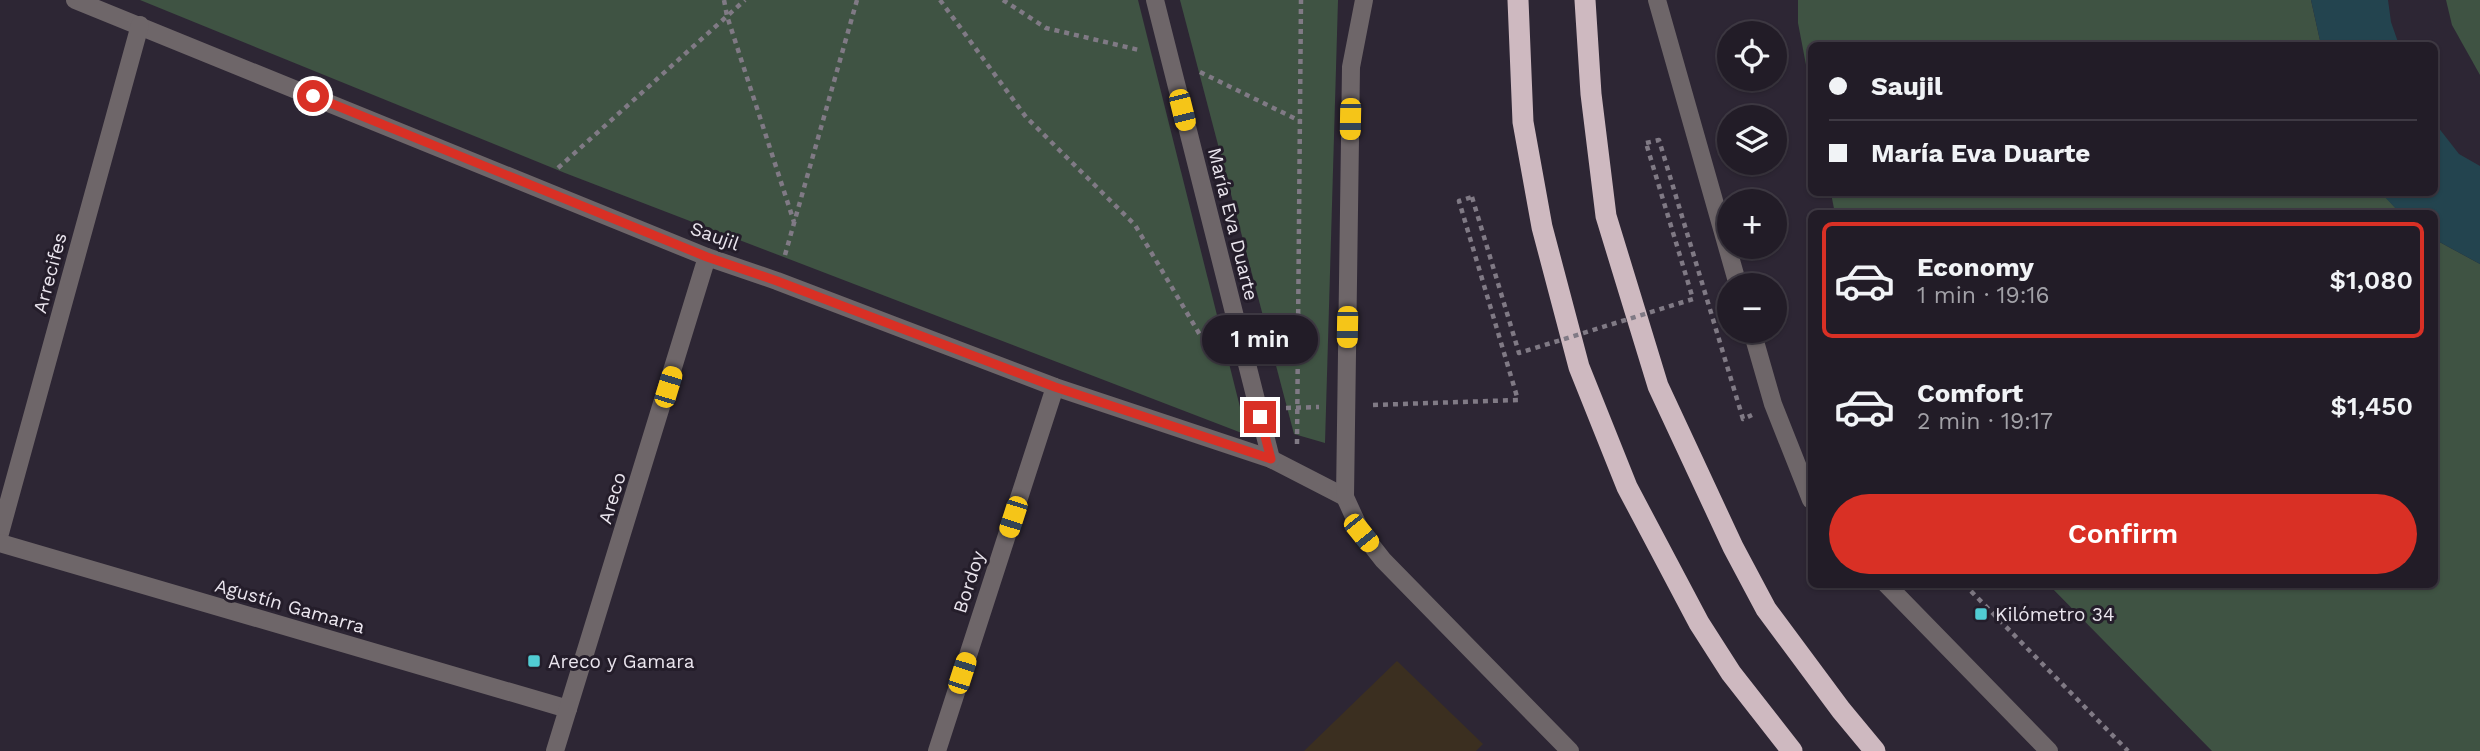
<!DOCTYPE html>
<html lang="en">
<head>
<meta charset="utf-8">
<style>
  body { margin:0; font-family:"Work Sans",sans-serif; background:#2e2933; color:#f1f3f6; height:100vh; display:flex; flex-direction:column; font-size:26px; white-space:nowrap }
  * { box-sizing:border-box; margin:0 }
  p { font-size:23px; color:#a2a1a7 }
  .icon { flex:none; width:38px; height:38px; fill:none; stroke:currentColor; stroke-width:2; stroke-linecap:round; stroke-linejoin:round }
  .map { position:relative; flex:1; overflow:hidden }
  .side { position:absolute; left:1808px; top:210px; width:630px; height:378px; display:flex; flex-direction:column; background:#221c27; border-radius:10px; box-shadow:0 2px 5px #0004,0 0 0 2px #3f3a44 }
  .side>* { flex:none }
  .guide { position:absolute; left:1808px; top:42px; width:630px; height:154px; border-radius:10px; box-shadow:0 2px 5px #0004,0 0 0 2px #3f3a44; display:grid; align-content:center; height:154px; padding:0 21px; background:#221c27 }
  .buttons { position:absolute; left:1717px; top:21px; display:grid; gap:14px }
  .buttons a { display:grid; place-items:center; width:70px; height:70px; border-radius:50%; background:#221c27; box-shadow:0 2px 5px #0004,0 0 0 2px #3f3a44; font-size:35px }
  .end { position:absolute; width:32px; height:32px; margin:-16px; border:9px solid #d93025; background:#fff; box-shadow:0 0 0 4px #fff }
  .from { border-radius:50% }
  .bubble { position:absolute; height:49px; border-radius:24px; background:#221c27; box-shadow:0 2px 5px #0004,0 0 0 2px #3f3a44; font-size:23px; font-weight:600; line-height:49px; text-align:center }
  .car { position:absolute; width:21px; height:42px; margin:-21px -10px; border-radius:9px; box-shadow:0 0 5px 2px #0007; background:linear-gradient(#f5c518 24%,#345 0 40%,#f5c518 0 76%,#345 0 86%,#f5c518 0) }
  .guide b { display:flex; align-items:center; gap:24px; height:66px; font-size:26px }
  .guide b+b { border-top:2px solid #3f3a44 }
  .guide i { width:18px; height:18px; background:#f1f3f6 }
  ul { padding:12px 0 0; list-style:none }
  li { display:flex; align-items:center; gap:21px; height:116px; margin:0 14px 10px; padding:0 7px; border:4px solid transparent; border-radius:10px }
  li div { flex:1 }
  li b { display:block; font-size:26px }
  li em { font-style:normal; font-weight:600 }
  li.active { border-color:#d93025 }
  li>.icon { width:63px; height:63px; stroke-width:1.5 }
  .button { display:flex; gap:14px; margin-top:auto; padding:14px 21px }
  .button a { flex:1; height:80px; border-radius:42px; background:#d93025; color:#fff; font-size:28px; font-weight:600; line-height:80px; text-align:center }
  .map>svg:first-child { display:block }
  .industrial { fill:#3b2f20 }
  .green { fill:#3f5343 }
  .water { fill:#23444f }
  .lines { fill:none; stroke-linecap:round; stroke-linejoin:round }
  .path { stroke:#807a85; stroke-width:4.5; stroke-dasharray:5 5; stroke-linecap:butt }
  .minor { stroke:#6e6669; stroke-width:18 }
  .highway { stroke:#ceb9c0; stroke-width:21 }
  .path-bridge { stroke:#807a85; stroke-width:4.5; stroke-dasharray:5 5; stroke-linecap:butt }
  .route { stroke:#d93025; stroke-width:9 }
  .poi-dot { fill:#51ccd3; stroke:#241d2a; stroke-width:2.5 }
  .labels { text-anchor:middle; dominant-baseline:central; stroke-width:6; stroke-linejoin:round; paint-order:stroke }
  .street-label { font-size:19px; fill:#eae5ee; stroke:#241d2a }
  .poi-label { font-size:19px; fill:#eae5ee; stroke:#241d2a; text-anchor:start }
</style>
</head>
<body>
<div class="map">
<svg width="2480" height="751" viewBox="0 0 2480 751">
  <rect width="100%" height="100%" fill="#2d2634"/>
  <path class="industrial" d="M 1397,661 L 1483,744 L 1476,751 L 1304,751 Z"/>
  <g class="green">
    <path d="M 140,0 L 1138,0 L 1247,435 L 565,173 Z"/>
    <path d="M 1180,0 L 1338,0 L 1325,443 L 1294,434 Z"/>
    <path d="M 1798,0 L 2311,0 L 2321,45 L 1811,46 L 1811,91 L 1798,23 Z"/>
    <path d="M 2446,0 L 2480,0 L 2480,75 L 2452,25 Z"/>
    <path d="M 2381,192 L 2400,213 L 1835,214 L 1831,193 Z"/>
    <path d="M 2434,239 L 2480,264 L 2480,751 L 2212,751 L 2049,585 L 2434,584 Z"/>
  </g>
  <g class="water">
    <path d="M 2311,0 L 2388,0 L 2391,22 L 2399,45 L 2321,45 Z"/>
    <path d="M 2434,122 L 2459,154 L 2480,166 L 2480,264 L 2434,239 L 2434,214 L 2400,213 L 2381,193 L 2434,192 Z"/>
  </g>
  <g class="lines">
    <g class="path">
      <path d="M 724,0 L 727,16 L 794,222"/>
      <path d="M 940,0 L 1026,117 L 1135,225 L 1216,362 L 1218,363"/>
      <path d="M 1003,0 L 1046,28 L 1139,50"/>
      <path d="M 1200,72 L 1300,121"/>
      <path d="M 1646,143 L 1659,140 L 1743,419 L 1752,415"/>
      <path d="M 558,168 L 745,0"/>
      <path d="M 785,255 L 857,0"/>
      <path d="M 1373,405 L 1518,400 L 1459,201 L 1472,197"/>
      <path d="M 1286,408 L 1319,407"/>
      <path d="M 1297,444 L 1301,0"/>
      <path d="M 1964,584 L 2128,751"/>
    </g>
    <g class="minor">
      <path d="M 75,0 L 707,257 L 777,281 L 1055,387 L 1271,459 L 1345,497"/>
      <path d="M 1155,0 L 1271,459"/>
      <path d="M 1364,0 L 1351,67 L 1345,497 L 1361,532 L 1383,560 L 1570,751"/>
      <path d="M 1657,0 L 1738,285"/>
      <path d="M 1752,331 L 1773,404 L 1811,500"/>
      <path d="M 0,533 L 140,25"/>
      <path d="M 0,543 L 568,709"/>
      <path d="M 1886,584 L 2049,751"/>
      <path d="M 555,751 L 707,257"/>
      <path d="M 937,751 L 1055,387"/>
    </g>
    <g class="highway">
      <path d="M 1518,0 L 1523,122 L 1542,227 L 1579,367 L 1627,487 L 1699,623 L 1731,673 L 1792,751"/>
      <path d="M 1585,0 L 1591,94 L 1606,216 L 1658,386 L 1733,547 L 1766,609 L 1841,710 L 1875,751"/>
    </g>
    <path class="path-bridge" d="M 1472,197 L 1519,353 L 1693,299 L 1646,143"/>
  </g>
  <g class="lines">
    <path class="route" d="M 313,96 L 707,257 L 777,281 L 1055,387 L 1271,459 L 1260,417"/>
  </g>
  <g class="poi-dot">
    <rect x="1974" y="607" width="14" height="14" rx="3.5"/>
    <rect x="527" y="654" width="14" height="14" rx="3.5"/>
  </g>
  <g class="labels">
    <g class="street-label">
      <text transform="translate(1233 224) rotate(76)">María Eva Duarte</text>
      <text transform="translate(715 236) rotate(20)">Saujil</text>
      <text transform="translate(50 273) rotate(-75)">Arrecifes</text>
      <text transform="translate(612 498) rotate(-73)">Areco</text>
      <text transform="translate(969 582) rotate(-72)">Bordoy</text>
      <text transform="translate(290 606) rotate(16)">Agustín Gamarra</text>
    </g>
    <g class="poi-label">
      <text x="1995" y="614">Kilómetro 34</text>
      <text x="548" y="661">Areco y Gamara</text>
    </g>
  </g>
</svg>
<div class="buttons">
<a><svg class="icon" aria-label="locate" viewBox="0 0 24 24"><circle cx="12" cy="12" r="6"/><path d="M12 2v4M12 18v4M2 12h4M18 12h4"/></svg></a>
<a><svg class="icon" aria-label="layers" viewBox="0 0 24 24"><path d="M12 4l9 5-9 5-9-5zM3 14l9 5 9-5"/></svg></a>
<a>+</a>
<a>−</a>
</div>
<i class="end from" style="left:313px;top:96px"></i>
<i class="end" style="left:1260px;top:417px"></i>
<div class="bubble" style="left:1202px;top:315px;width:116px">1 min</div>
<i class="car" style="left:1182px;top:110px;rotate:166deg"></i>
<i class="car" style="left:1350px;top:119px;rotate:181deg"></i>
<i class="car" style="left:1347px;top:327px;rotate:181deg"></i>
<i class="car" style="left:668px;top:387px;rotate:17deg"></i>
<i class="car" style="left:1013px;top:517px;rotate:198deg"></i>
<i class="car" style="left:1361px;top:533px;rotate:141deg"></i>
<i class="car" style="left:962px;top:673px;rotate:18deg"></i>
<div class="guide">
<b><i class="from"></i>Saujil</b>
<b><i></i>María Eva Duarte</b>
</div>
<section class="side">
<ul>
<li class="active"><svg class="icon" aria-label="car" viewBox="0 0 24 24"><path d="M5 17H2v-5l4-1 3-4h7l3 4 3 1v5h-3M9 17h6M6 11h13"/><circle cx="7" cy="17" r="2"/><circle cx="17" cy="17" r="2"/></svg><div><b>Economy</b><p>1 min · 19:16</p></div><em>$1,080</em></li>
<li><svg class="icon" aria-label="car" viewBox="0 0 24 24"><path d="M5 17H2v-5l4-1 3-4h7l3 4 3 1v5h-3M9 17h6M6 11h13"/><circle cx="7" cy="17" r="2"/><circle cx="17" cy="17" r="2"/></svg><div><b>Comfort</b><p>2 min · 19:17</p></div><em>$1,450</em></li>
</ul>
<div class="button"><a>Confirm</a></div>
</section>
</div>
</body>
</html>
